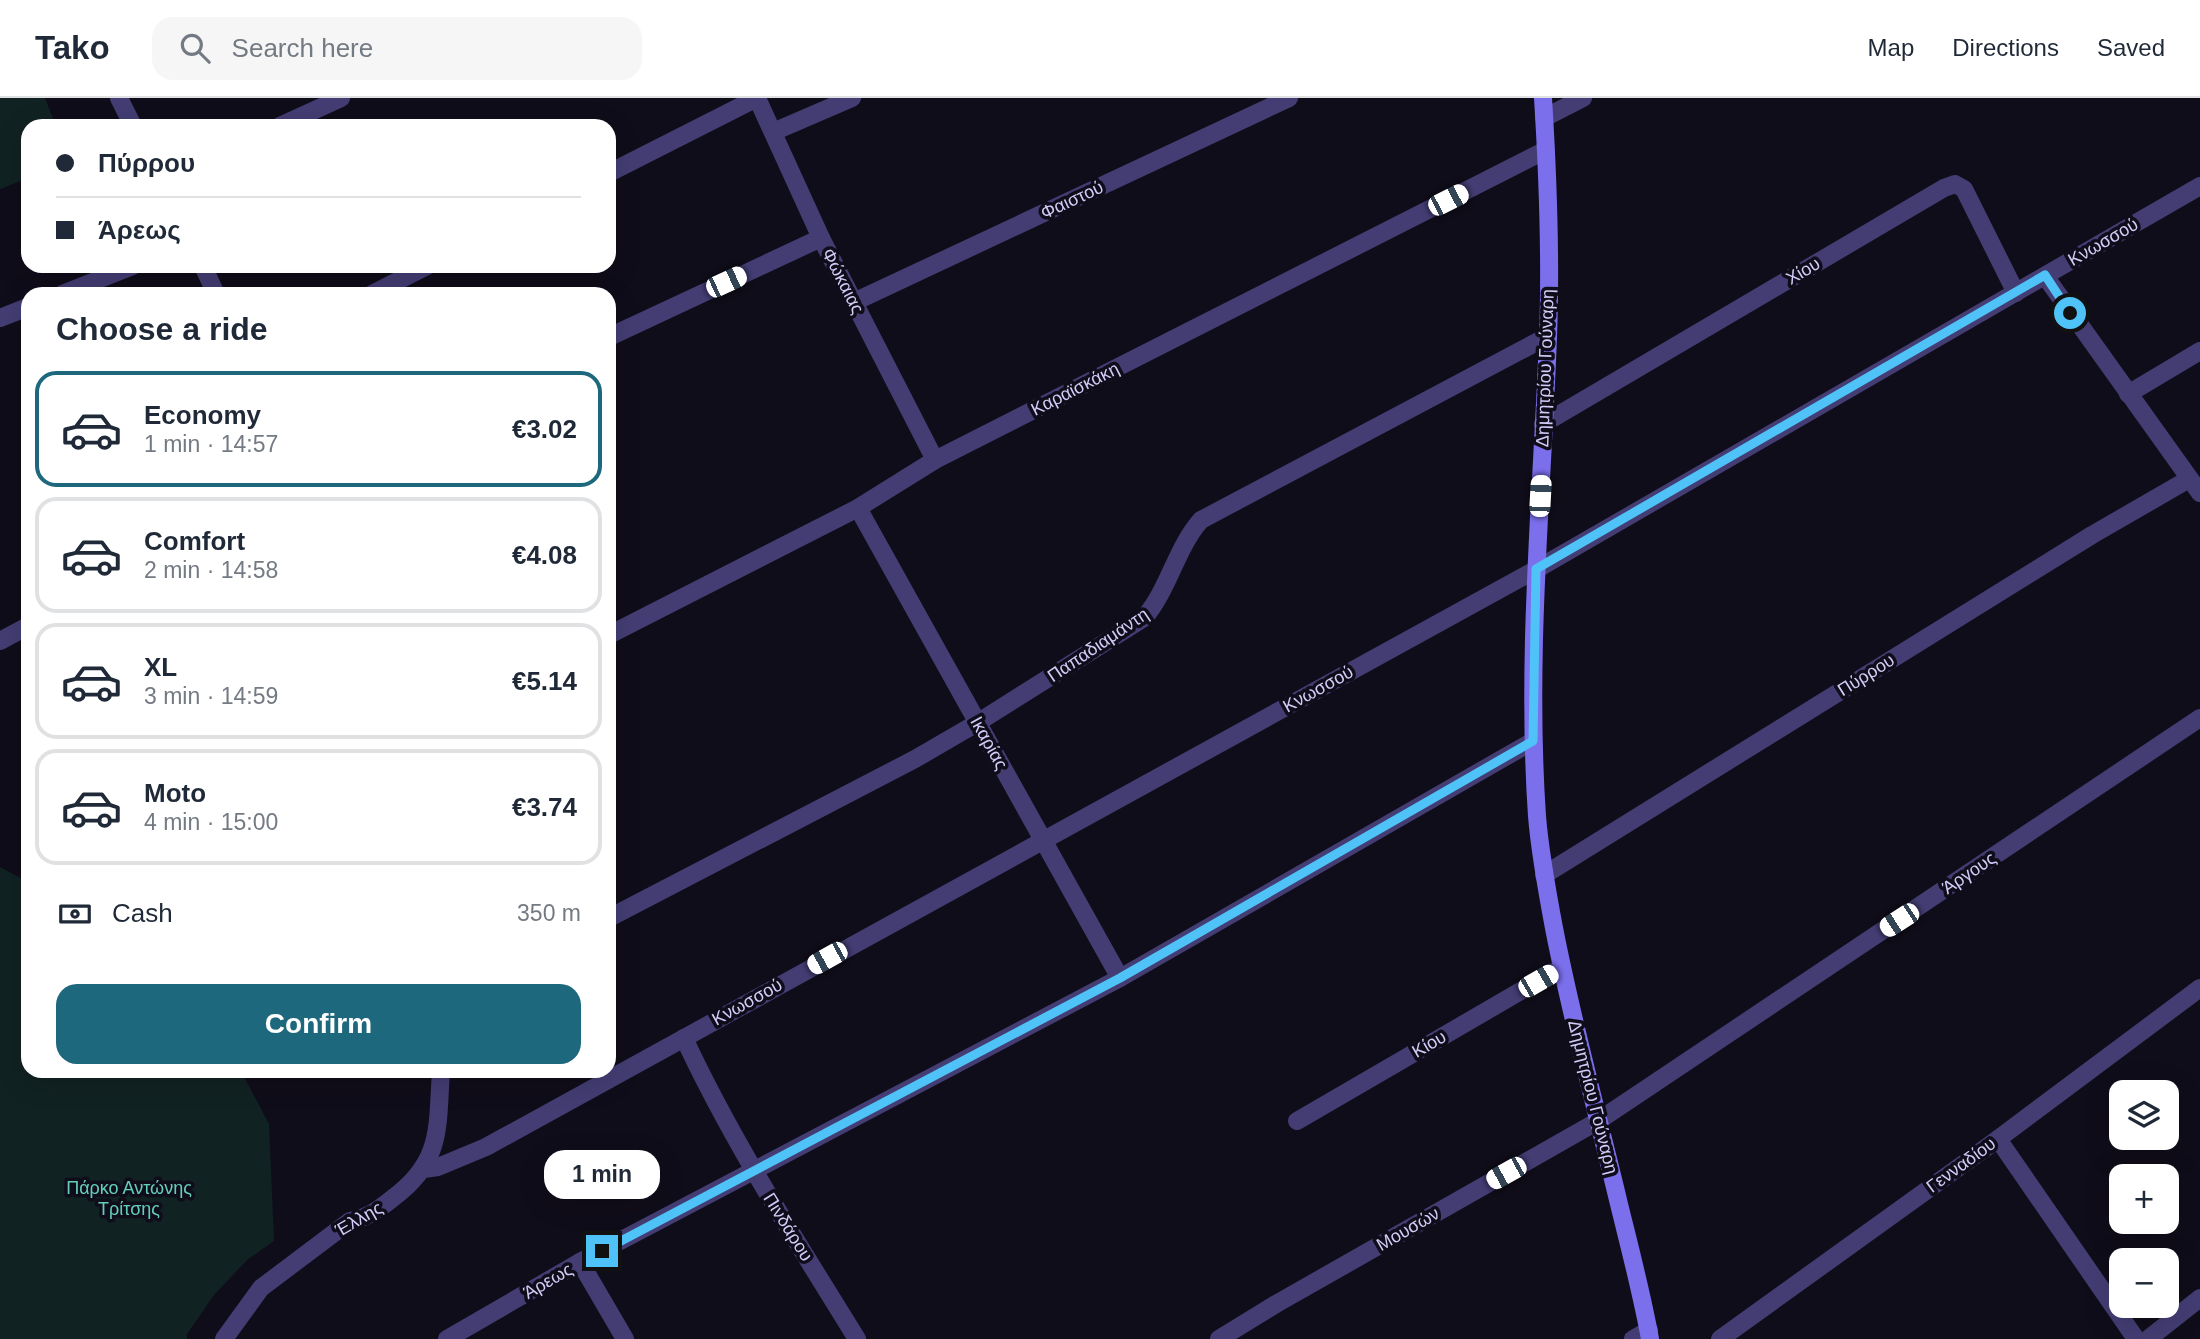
<!DOCTYPE html>
<html lang="en">
<head>
<meta charset="utf-8">
<style>
  body { margin:0; font-family:Helvetica,sans-serif; background:#f6f6f7; color:#1f2937; height:100vh; display:flex; flex-direction:column; font-size:26px; white-space:nowrap }
  * { box-sizing:border-box; margin:0 }
  p { font-size:23px; color:#747a83 }
  .icon { flex:none; width:38px; height:38px; fill:none; stroke:currentColor; stroke-width:2; stroke-linecap:round; stroke-linejoin:round }
  .map { position:relative; flex:1; overflow:hidden }
  .sheet { position:absolute; left:21px; top:189px; width:595px; height:791px; display:flex; flex-direction:column; background:#fff; border-radius:21px; box-shadow:0 7px 28px #0002 }
  .sheet>* { flex:none }
  .hud { position:absolute; left:21px; top:21px; width:595px; height:154px; border-radius:21px; box-shadow:0 7px 28px #0002; display:grid; align-content:center; height:154px; padding:0 35px; background:#fff }
  .fabs { position:absolute; left:2109px; top:982px; display:grid; gap:14px }
  .fabs a { display:grid; place-items:center; width:70px; height:70px; border-radius:14px; background:#fff; box-shadow:0 7px 28px #0002; font-size:35px }
  .end { position:absolute; width:32px; height:32px; margin:-16px; border:9px solid #4fc3f7; background:#111; box-shadow:0 0 0 4px #111 }
  .from { border-radius:50% }
  .bubble { position:absolute; height:49px; border-radius:21px; background:#fff; box-shadow:0 7px 28px #0002; font-size:23px; font-weight:600; line-height:49px; text-align:center }
  .car { position:absolute; width:21px; height:42px; margin:-21px -10px; border-radius:9px; box-shadow:0 0 5px 2px #0007; background:linear-gradient(#fff 24%,#345 0 40%,#fff 0 76%,#345 0 86%,#fff 0) }
  .hud b { display:flex; align-items:center; gap:24px; height:66px; font-size:26px }
  .hud b+b { border-top:2px solid #e0e1e3 }
  .hud i { width:18px; height:18px; background:#1f2937 }
  ul { padding:0; list-style:none }
  li { display:flex; align-items:center; gap:21px; height:116px; margin:0 14px 10px; padding:0 21px; border:4px solid #e0e1e3; border-radius:21px }
  li div { flex:1 }
  li b { display:block; font-size:26px }
  li em { font-style:normal; font-weight:600 }
  li.active { border-color:#1e687e }
  li>.icon { width:63px; height:63px; stroke-width:1.5 }
  h2 { padding:0 35px; font-size:32px; line-height:84px }
  .pay { display:flex; align-items:center; gap:18px; height:77px; padding:0 35px; font-size:26px }
  .pay p { margin-inline-start:auto }
  .cta { display:flex; gap:14px; margin-top:auto; padding:14px 35px }
  .cta a { flex:1; height:80px; border-radius:21px; background:#1e687e; color:#fff; font-size:28px; font-weight:600; line-height:80px; text-align:center }
  header { display:flex; align-items:center; gap:42px; box-sizing:border-box; height:98px; padding:0 35px; background:#fff; border-bottom:2px solid #e0e1e3 }
  header strong { font-size:33px }
  nav { display:flex; gap:38px; margin-inline-start:auto; font-size:24px }
  .search { width:490px; height:63px; background:#f6f6f7; display:flex; align-items:center; gap:18px; box-sizing:border-box; padding:0 24px; border-radius:21px; color:#747a83; font-size:26px }
  .map>svg:first-child { display:block }
  .green { fill:#112223 }
  .lines { fill:none; stroke-linecap:round; stroke-linejoin:round }
  .lane { stroke:#433d73; stroke-width:18 }
  .street { stroke:#433d73; stroke-width:18 }
  .secondary { stroke:#7b6fec; stroke-width:18 }
  .route { stroke:#4fc3f7; stroke-width:9 }
  .labels { text-anchor:middle; dominant-baseline:central; stroke-width:7; stroke-linejoin:round; paint-order:stroke }
  .street-label { font-size:18px; fill:#d4ccf8; stroke:#100d1a }
  .park-label { font-size:18px; fill:#63cebb; stroke:#100d1a }
</style>
</head>
<body>
<header>
<strong>Tako</strong>
<div class="search"><svg class="icon" aria-label="search" viewBox="0 0 24 24"><circle cx="10" cy="10" r="6"/><path d="M15 15l6 6"/></svg>Search here</div>
<nav><a>Map</a><a>Directions</a><a>Saved</a></nav>
</header>
<div class="map">
<svg width="2200" height="1241" viewBox="0 0 2200 1241">
  <rect width="100%" height="100%" fill="#100d1a"/>
  <g class="green">
    <path d="M 0,0 L 45,0 L 56,28 L 28,28 L 28,80 L 0,91 Z"/>
    <path d="M 0,769 L 28,784 L 28,973 L 241,973 L 269,1026 L 274,1143 L 247,1162 L 214,1197 L 187,1236 L 187,1241 L 0,1241 Z"/>
  </g>
  <g class="lines">
    <g class="lane">
      <path d="M 62,196 L 133,168"/>
      <path d="M 0,220 L 28,209"/>
    </g>
    <g class="street">
      <path d="M 119,0 L 133,28"/>
      <path d="M 757,0 L 821,140 L 935,362"/>
      <path d="M 1544,20 L 1583,0"/>
      <path d="M 280,28 L 341,0"/>
      <path d="M 773,34 L 852,0"/>
      <path d="M 609,75 L 757,0"/>
      <path d="M 203,168 L 216,196"/>
      <path d="M 2045,178 L 2200,395"/>
      <path d="M 372,196 L 427,168"/>
      <path d="M 854,204 L 1289,0"/>
      <path d="M 609,239 L 821,140"/>
      <path d="M 2128,296 L 2200,253"/>
      <path d="M 1543,326 L 1944,90 L 1955,86 L 1964,91 L 2016,195"/>
      <path d="M 858,410 L 1120,880"/>
      <path d="M 609,537 L 858,410 L 935,362 L 1546,52"/>
      <path d="M 0,543 L 28,528"/>
      <path d="M 1544,777 L 2092,437 L 2189,381"/>
      <path d="M 609,820 L 915,661 L 977,625 L 1144,520 C 1169,491 1176,450 1201,422 L 1548,238"/>
      <path d="M 684,940 C 733,1045 796,1142 857,1241"/>
      <path d="M 1297,1023 L 1562,869"/>
      <path d="M 1998,1041 L 2136,1241"/>
      <path d="M 424,1071 L 438,1069 L 486,1049 L 1537,471 L 2200,88"/>
      <path d="M 580,1164 L 625,1241"/>
      <path d="M 224,1241 L 261,1190 L 350,1123 C 369,1119 378,1112 393,1100 C 443,1063 437,1029 441,973"/>
      <path d="M 447,1241 L 580,1164 L 1120,880 L 1533,643"/>
      <path d="M 1219,1241 L 1276,1206 L 1598,1023 L 2200,620"/>
      <path d="M 1633,1241 L 1649,1232"/>
      <path d="M 1720,1241 L 1998,1041 L 2200,890"/>
      <path d="M 2148,1241 L 2200,1200"/>
    </g>
    <path class="secondary" d="M 1543,0 C 1548,80 1551,159 1548,239 C 1542,399 1526,558 1537,718 C 1540,756 1547,793 1554,830 C 1572,923 1597,1014 1619,1106 C 1630,1151 1642,1196 1650,1241"/>
  </g>
  <g class="lines">
    <path class="route" d="M 602,1153 L 1120,880 L 1533,643 L 1536,471 L 2045,177 L 2070,215"/>
  </g>
  <g class="labels">
    <g class="street-label">
      <text transform="translate(1072 102) rotate(-25)">Φαιστού</text>
      <text transform="translate(2103 144) rotate(-30)">Κνωσσού</text>
      <text transform="translate(1803 173) rotate(-31)">Χίου</text>
      <text transform="translate(843 183) rotate(63)">Φώκαιας</text>
      <text transform="translate(1545 270) rotate(-88)">Δημητρίου Γούναρη</text>
      <text transform="translate(1075 291) rotate(-27)">Καραϊσκάκη</text>
      <text transform="translate(1098 547) rotate(-34)">Παπαδιαμάντη</text>
      <text transform="translate(1866 577) rotate(-32)">Πύρρου</text>
      <text transform="translate(1318 591) rotate(-29)">Κνωσσού</text>
      <text transform="translate(989 645) rotate(61)">Ικαρίας</text>
      <text transform="translate(1969 775) rotate(-34)">Άργους</text>
      <text transform="translate(747 904) rotate(-29)">Κνωσσού</text>
      <text transform="translate(1429 946) rotate(-30)">Κίου</text>
      <text transform="translate(1593 999) rotate(76)">Δημητρίου Γούναρη</text>
      <text transform="translate(1961 1067) rotate(-36)">Γενναδίου</text>
      <text transform="translate(359 1121) rotate(-30)">Έλλης</text>
      <text transform="translate(788 1129) rotate(58)">Πινδάρου</text>
      <text transform="translate(1408 1131) rotate(-30)">Μουσών</text>
      <text transform="translate(548 1183) rotate(-30)">Άρεως</text>
    </g>
    <g class="park-label">
      <text x="129" y="1090">Πάρκο Αντώνης<tspan x="129" dy="21">Τρίτσης</tspan></text>
    </g>
  </g>
</svg>
<div class="fabs">
<a><svg class="icon" aria-label="layers" viewBox="0 0 24 24"><path d="M12 4l9 5-9 5-9-5zM3 14l9 5 9-5"/></svg></a>
<a>+</a>
<a>−</a>
</div>
<i class="end from" style="left:2070px;top:215px"></i>
<i class="end" style="left:602px;top:1153px"></i>
<div class="bubble" style="left:544px;top:1052px;width:116px">1 min</div>
<i class="car" style="left:1448px;top:102px;rotate:63deg"></i>
<i class="car" style="left:726px;top:184px;rotate:65deg"></i>
<i class="car" style="left:1540px;top:398px;rotate:3deg"></i>
<i class="car" style="left:1899px;top:822px;rotate:237deg"></i>
<i class="car" style="left:827px;top:860px;rotate:241deg"></i>
<i class="car" style="left:1538px;top:883px;rotate:60deg"></i>
<i class="car" style="left:1506px;top:1075px;rotate:241deg"></i>
<div class="hud">
<b><i class="from"></i>Πύρρου</b>
<b><i></i>Άρεως</b>
</div>
<section class="sheet">
<h2>Choose a ride</h2>
<ul>
<li class="active"><svg class="icon" aria-label="car" viewBox="0 0 24 24"><path d="M5 17H2v-5l4-1 3-4h7l3 4 3 1v5h-3M9 17h6M6 11h13"/><circle cx="7" cy="17" r="2"/><circle cx="17" cy="17" r="2"/></svg><div><b>Economy</b><p>1 min · 14:57</p></div><em>€3.02</em></li>
<li><svg class="icon" aria-label="car" viewBox="0 0 24 24"><path d="M5 17H2v-5l4-1 3-4h7l3 4 3 1v5h-3M9 17h6M6 11h13"/><circle cx="7" cy="17" r="2"/><circle cx="17" cy="17" r="2"/></svg><div><b>Comfort</b><p>2 min · 14:58</p></div><em>€4.08</em></li>
<li><svg class="icon" aria-label="car" viewBox="0 0 24 24"><path d="M5 17H2v-5l4-1 3-4h7l3 4 3 1v5h-3M9 17h6M6 11h13"/><circle cx="7" cy="17" r="2"/><circle cx="17" cy="17" r="2"/></svg><div><b>XL</b><p>3 min · 14:59</p></div><em>€5.14</em></li>
<li><svg class="icon" aria-label="car" viewBox="0 0 24 24"><path d="M5 17H2v-5l4-1 3-4h7l3 4 3 1v5h-3M9 17h6M6 11h13"/><circle cx="7" cy="17" r="2"/><circle cx="17" cy="17" r="2"/></svg><div><b>Moto</b><p>4 min · 15:00</p></div><em>€3.74</em></li>
</ul>
<div class="pay"><svg class="icon" aria-label="cash" viewBox="0 0 24 24"><path d="M3 7h18v10H3z"/><circle cx="12" cy="12" r="2"/></svg>Cash<p>350 m</p></div>
<div class="cta"><a>Confirm</a></div>
</section>
</div>
</body>
</html>
